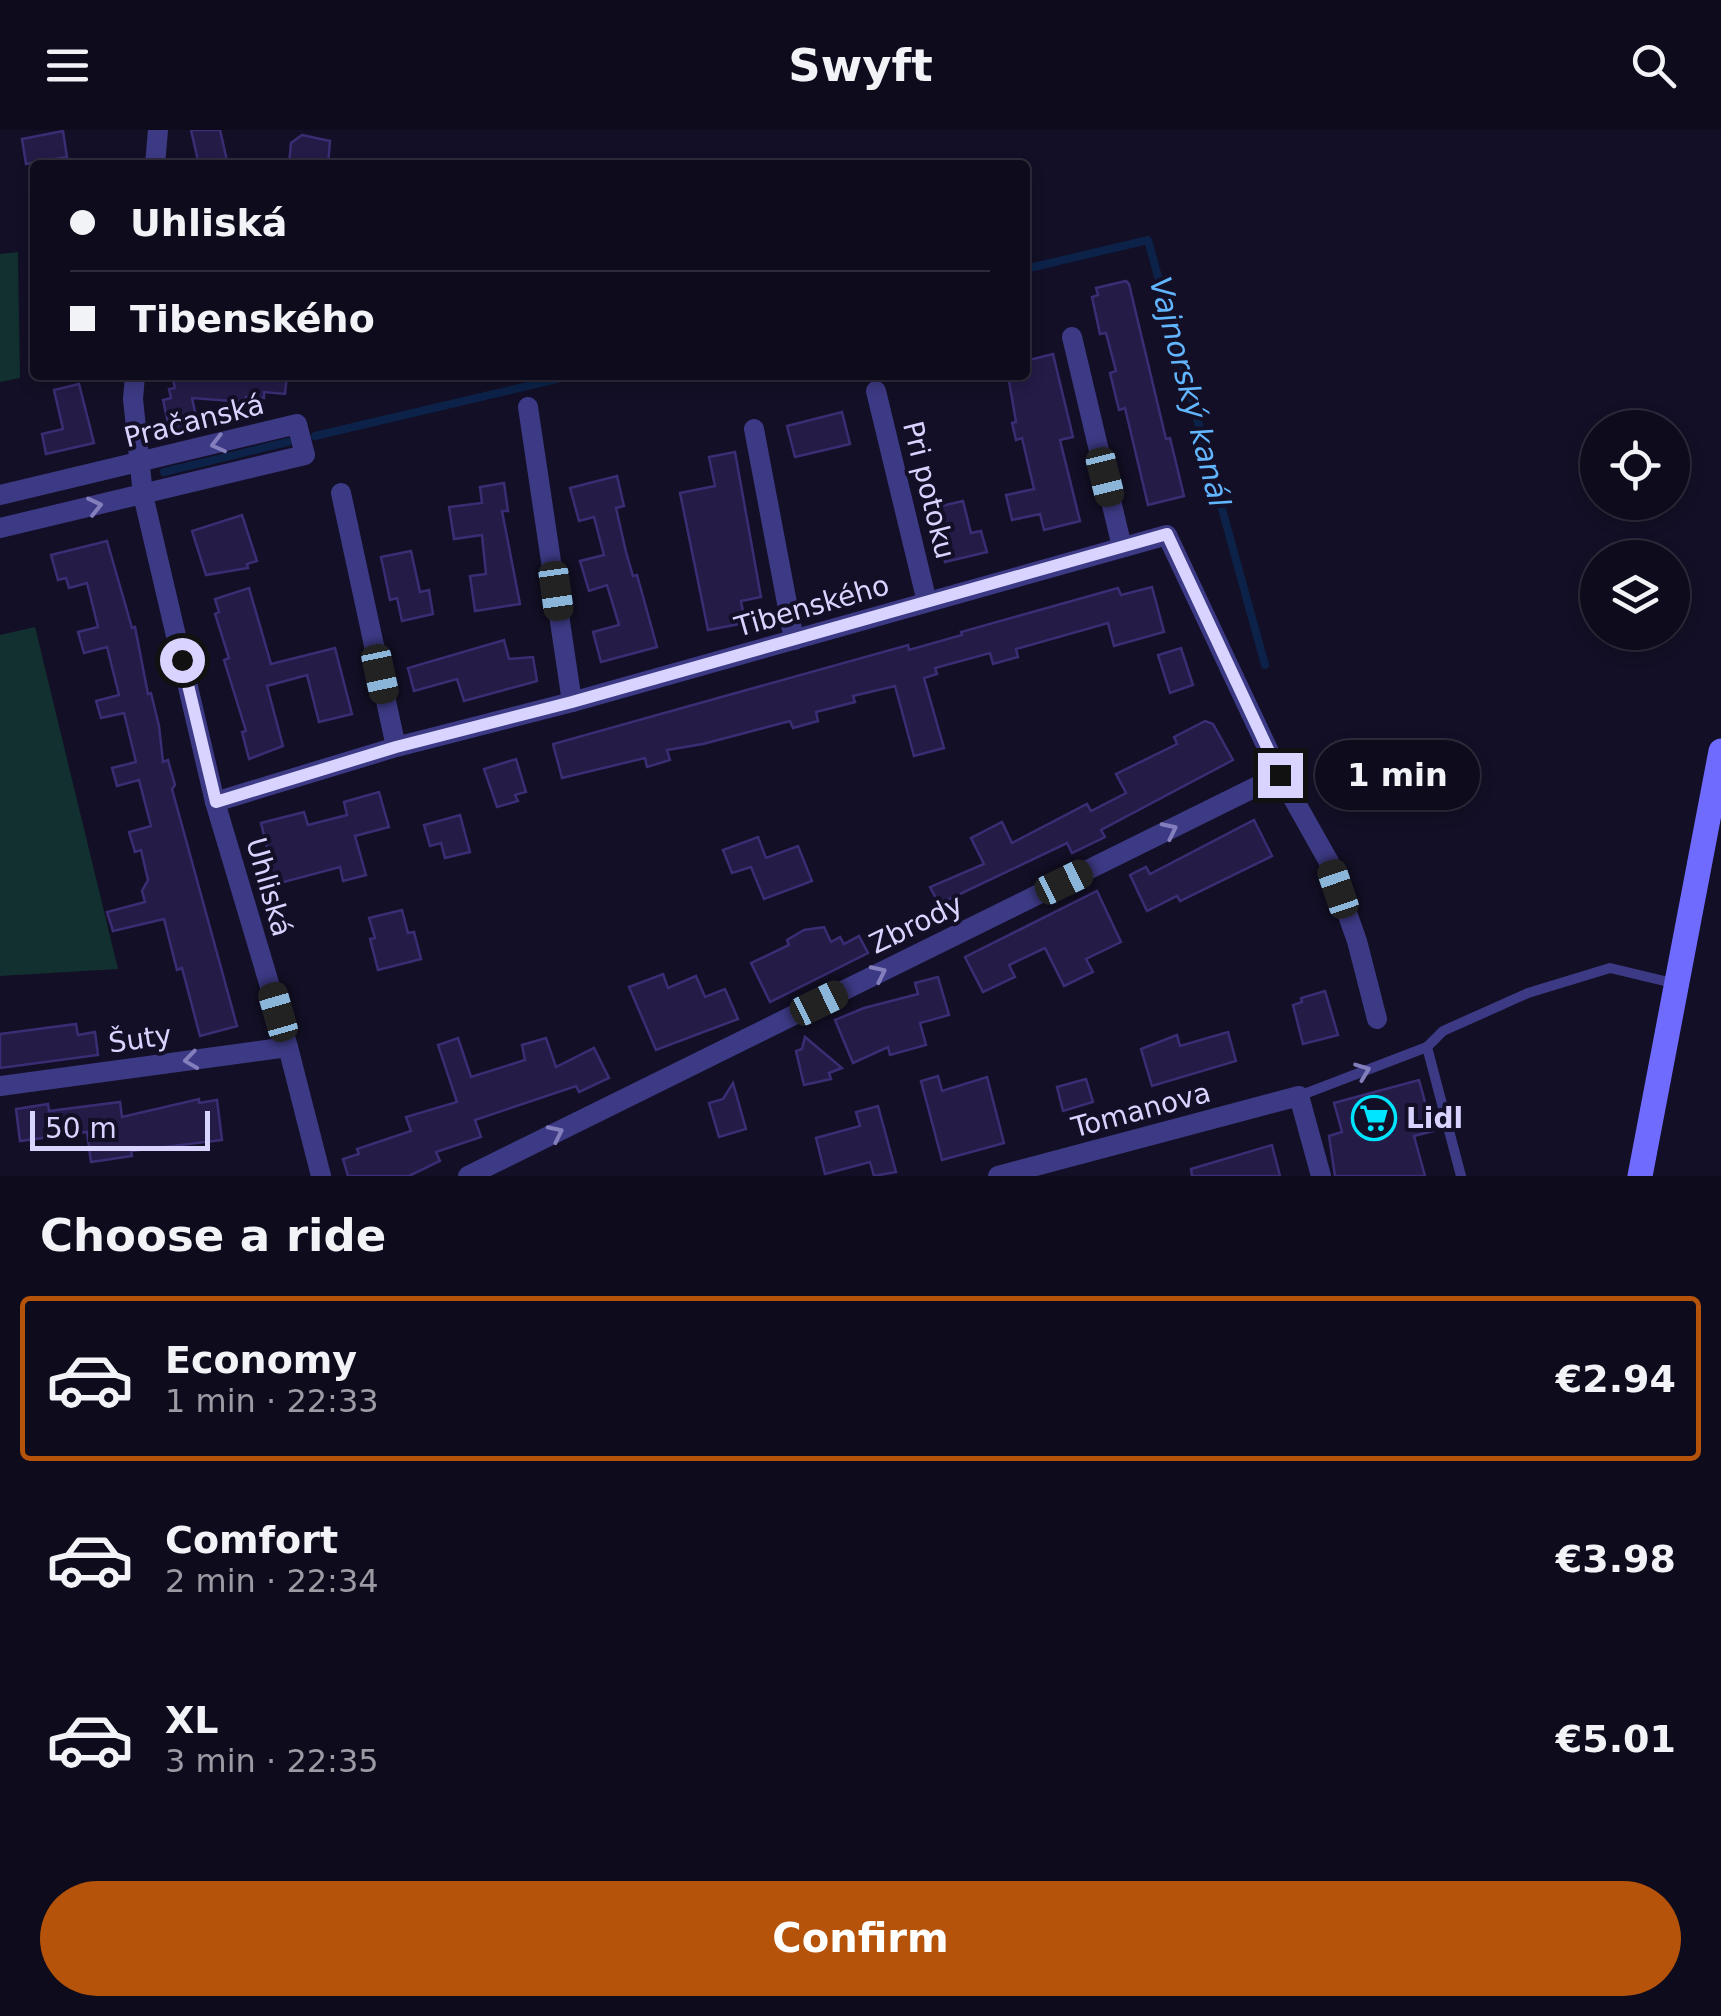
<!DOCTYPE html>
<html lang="en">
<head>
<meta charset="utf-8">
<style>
  body { margin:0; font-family:"DejaVu Sans",sans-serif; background:#1c1929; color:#f1f3f6; height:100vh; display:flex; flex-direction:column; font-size:38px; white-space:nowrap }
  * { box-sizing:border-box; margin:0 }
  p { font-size:32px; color:#9b9ba3 }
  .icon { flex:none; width:55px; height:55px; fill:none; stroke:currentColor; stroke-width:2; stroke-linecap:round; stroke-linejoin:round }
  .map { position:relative; height:1046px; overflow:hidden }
  .panel { display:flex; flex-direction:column; background:#0e0b1c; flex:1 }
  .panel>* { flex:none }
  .top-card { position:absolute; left:30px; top:30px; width:1000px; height:220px; border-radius:10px; box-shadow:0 5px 15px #0003,0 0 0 2px #2e2b3b; display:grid; align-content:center; height:220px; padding:0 40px; background:#0e0b1c }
  .tools { position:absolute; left:1580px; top:280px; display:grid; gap:20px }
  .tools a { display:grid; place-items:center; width:110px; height:110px; border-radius:50%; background:#0e0b1c; box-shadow:0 5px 15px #0003,0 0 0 2px #2e2b3b; font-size:50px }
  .scale { position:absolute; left:30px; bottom:25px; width:180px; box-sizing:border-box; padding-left:10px; border:5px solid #d9d4ff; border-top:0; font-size:28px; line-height:35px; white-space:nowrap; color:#d9d4ff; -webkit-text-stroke:8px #130f26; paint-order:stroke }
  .end { position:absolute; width:45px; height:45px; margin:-22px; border:12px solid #d9d4ff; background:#111; box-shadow:0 0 0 5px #111 }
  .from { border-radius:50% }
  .bubble { position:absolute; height:70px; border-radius:35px; background:#0e0b1c; box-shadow:0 5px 15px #0003,0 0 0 2px #2e2b3b; font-size:32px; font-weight:700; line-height:70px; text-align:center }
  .car { position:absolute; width:30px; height:60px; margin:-30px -15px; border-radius:12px; box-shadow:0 0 8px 2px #0007; background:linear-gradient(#222 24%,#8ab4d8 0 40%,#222 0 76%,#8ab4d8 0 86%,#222 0) }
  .top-card b { display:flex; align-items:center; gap:35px; height:95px; font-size:38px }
  .top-card b+b { border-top:2px solid #2e2b3b }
  .top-card i { width:25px; height:25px; background:#f1f3f6 }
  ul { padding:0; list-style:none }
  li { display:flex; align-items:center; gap:30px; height:165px; margin:0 20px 15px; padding:0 20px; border:5px solid transparent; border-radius:10px }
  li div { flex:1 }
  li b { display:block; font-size:38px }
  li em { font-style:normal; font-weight:700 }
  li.current { border-color:#b45309 }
  li>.icon { width:90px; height:90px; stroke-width:1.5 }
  h2 { padding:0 40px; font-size:45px; line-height:120px }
  .cta { display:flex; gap:20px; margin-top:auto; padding:20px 40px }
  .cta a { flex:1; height:115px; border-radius:60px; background:#b45309; color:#fff; font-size:40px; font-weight:700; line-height:115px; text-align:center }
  header { display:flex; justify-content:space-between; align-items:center; height:130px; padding:0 40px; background:#0e0b1c; font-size:45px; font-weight:700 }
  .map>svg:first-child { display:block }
  .green { fill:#12302f }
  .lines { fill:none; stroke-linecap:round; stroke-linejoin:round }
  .stream { stroke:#0c2248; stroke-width:8 }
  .building { fill:#241b47; stroke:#3b2d73; stroke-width:2.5 }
  .lane { stroke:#3d3a85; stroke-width:10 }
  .street { stroke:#3d3a85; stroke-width:20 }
  .secondary { stroke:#6f6bff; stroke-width:25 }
  .oneway { stroke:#837fbc }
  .route { stroke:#d9d4ff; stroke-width:12 }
  .labels { text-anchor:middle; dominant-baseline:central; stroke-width:8; stroke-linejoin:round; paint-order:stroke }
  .street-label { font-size:28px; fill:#d9d4ff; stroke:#130f26 }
  .poi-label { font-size:28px; font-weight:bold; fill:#d9d4ff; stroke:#130f26; text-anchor:start }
  .water-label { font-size:30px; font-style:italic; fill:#62b6ff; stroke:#130f26 }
</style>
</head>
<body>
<header><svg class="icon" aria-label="menu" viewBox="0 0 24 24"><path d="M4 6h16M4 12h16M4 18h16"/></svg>Swyft<svg class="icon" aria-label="search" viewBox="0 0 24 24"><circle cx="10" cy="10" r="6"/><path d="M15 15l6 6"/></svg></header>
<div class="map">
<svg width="1721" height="1046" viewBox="0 0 1721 1046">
  <rect width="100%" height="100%" fill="#130f26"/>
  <g class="green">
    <path d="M 18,122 L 20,248 L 0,252 L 0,124 Z"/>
    <path d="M 35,497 L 118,839 L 0,846 L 0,505 Z"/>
  </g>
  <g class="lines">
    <g class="stream">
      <path d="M 1025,139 L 1148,110 L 1265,535"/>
      <path d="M 315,306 L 574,245"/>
      <path d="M 164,342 L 288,312"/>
    </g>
  </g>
  <g class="building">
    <path d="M 191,0 L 220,0 L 228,35 L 199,35 Z"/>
    <path d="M 63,1 L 67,27 L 26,34 L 22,9 Z"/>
    <path d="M 302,5 L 330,11 L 328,35 L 289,35 L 291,13 Z"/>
    <path d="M 1126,151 L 1129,154 L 1166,309 L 1170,308 L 1184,366 L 1148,375 L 1125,278 L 1119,280 L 1110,243 L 1116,241 L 1106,203 L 1100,204 L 1092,167 L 1098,165 L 1096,158 Z"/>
    <path d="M 1053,224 L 1073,307 L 1060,310 L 1080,391 L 1044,400 L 1040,384 L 1012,390 L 1006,365 L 1034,359 L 1022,308 L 1016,310 L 1012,293 L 1016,292 L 1008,245 L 1025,245 L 1025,231 Z"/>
    <path d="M 172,245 L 287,245 L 285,264 L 264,262 L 264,268 L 246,267 L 245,272 L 192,268 L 199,300 L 171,307 L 163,270 L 171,268 L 169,259 L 175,258 Z"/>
    <path d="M 79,254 L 94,313 L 46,324 L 42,304 L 63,299 L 54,260 Z"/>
    <path d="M 842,282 L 850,314 L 795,327 L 787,296 Z"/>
    <path d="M 735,322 L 761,467 L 741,471 L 745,493 L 708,500 L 680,363 L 715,356 L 709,327 Z"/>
    <path d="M 617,346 L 624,376 L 616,378 L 626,422 L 633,446 L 637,445 L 657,517 L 601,532 L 593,502 L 619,495 L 607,455 L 589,461 L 580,431 L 604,425 L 594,387 L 579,391 L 570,358 Z"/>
    <path d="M 504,353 L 508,381 L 502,381 L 520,474 L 475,481 L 470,446 L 486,444 L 482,405 L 454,409 L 449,377 L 482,373 L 480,357 Z"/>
    <path d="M 963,371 L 971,403 L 981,401 L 987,422 L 945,432 L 932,378 Z"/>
    <path d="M 242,385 L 257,431 L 247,434 L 248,438 L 206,445 L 192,401 Z"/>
    <path d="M 107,411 L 132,498 L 135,497 L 148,564 L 151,563 L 159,596 L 163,632 L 168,630 L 175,655 L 172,659 L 237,896 L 200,906 L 182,838 L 177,840 L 164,789 L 113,801 L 107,782 L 145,772 L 142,761 L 148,750 L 141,720 L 135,722 L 129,702 L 151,696 L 139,650 L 117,656 L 112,638 L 136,632 L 124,583 L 101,588 L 96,571 L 119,565 L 107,517 L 84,523 L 78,502 L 98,497 L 87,453 L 69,458 L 66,448 L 58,450 L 51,425 Z"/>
    <path d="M 411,421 L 420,462 L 429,460 L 433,484 L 402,491 L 397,468 L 390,470 L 381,427 Z"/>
    <path d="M 1152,457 L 1164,502 L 1114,516 L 1108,493 L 1016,519 L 1018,527 L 993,534 L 990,523 L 935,538 L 937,544 L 924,548 L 944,618 L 914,626 L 895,556 L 853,566 L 855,572 L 816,582 L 818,591 L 793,598 L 790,591 L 703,614 L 667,620 L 670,630 L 647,637 L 645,628 L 562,648 L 553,614 L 908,515 L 909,520 L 962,505 L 961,502 L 1118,458 L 1121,465 Z"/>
    <path d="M 249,458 L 271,534 L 335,518 L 352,584 L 319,592 L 307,545 L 267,556 L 283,616 L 249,629 L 242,602 L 246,601 L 224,530 L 229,528 L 215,484 L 219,482 L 215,469 Z"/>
    <path d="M 504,510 L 509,529 L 533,527 L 537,551 L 464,571 L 457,549 L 414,561 L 408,538 Z"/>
    <path d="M 1181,518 L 1193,555 L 1170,563 L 1158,525 Z"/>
    <path d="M 1205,591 L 1213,594 L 1233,630 L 1101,700 L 1105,707 L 1072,723 L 1067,713 L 939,774 L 930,757 L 984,734 L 971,708 L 1002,692 L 1012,713 L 1087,674 L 1091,681 L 1126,663 L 1116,644 L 1177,614 L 1174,607 Z"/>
    <path d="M 516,629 L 526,662 L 515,665 L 518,671 L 497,677 L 484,639 Z"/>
    <path d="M 379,662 L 389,697 L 355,706 L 366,745 L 343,751 L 340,737 L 276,754 L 261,693 L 304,682 L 308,695 L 347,685 L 344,672 Z"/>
    <path d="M 460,685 L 470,722 L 445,728 L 441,713 L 430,716 L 424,695 Z"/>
    <path d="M 1254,690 L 1272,726 L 1180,771 L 1177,766 L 1147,781 L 1130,745 L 1146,737 L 1150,744 Z"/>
    <path d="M 758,707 L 766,728 L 798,716 L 812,751 L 764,769 L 751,737 L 732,743 L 723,720 Z"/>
    <path d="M 1097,761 L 1121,812 L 1086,829 L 1093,842 L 1064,856 L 1045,818 L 1009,835 L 1015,847 L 983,862 L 965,827 Z"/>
    <path d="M 402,780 L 408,803 L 414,802 L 421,829 L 378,840 L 370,809 L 375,808 L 369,788 Z"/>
    <path d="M 824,797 L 831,812 L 840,807 L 844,814 L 859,806 L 868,823 L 770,872 L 751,833 L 789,815 L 787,810 L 804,800 Z"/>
    <path d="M 663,844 L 668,858 L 696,846 L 705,867 L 725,859 L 738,889 L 656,920 L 629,857 Z"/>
    <path d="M 938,847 L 949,885 L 920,893 L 926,915 L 890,925 L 888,917 L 853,933 L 835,890 L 864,878 L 918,864 L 915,853 Z"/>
    <path d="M 1325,861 L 1338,905 L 1303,914 L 1293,875 L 1302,872 L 1301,868 Z"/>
    <path d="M 76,894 L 78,905 L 95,902 L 98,925 L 0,938 L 0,904 Z"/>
    <path d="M 1228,902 L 1236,931 L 1152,956 L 1141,919 L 1177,905 L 1180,916 Z"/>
    <path d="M 805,907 L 842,938 L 829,943 L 831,949 L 804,955 L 796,921 L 802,919 Z"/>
    <path d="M 458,908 L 471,947 L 525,930 L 522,915 L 546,908 L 556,937 L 594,918 L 609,948 L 579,962 L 576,956 L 475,990 L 481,1007 L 436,1022 L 440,1031 L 409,1046 L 348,1046 L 343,1029 L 359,1024 L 357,1019 L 411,1001 L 406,987 L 457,972 L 438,915 Z"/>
    <path d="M 938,946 L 942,961 L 987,947 L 1004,1013 L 942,1030 L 921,951 Z"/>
    <path d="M 1086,949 L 1093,972 L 1063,981 L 1057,957 Z"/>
    <path d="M 1419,950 L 1433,1001 L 1414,1006 L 1425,1046 L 1335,1046 L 1329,1006 L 1342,1002 L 1334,973 Z"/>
    <path d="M 733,953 L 746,999 L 719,1007 L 709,973 L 723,969 Z"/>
    <path d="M 199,969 L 199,973 L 217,970 L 222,1010 L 131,1021 L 132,1026 L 91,1032 L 87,1002 L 20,1011 L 16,979 L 48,974 L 49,981 L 120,972 L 122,987 Z"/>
    <path d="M 878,976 L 896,1042 L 874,1046 L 870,1032 L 825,1044 L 816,1008 L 860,996 L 856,982 Z"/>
    <path d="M 1272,1015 L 1280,1046 L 1192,1046 L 1191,1039 Z"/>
  </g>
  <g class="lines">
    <g class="lane">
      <path d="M 1299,966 L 1427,917"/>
      <path d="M 1461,1046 L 1427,917 L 1443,901 L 1528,863 L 1610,838 L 1677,854"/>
    </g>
    <g class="street">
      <path d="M 155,35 L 158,0"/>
      <path d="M 1072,207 L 1122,417"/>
      <path d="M 135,245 L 133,269 L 143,365 L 215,672 L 288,917 L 321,1046"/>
      <path d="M 876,261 L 927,472"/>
      <path d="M 528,277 L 572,572"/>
      <path d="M 754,299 L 794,510"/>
      <path d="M 341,363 L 396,617"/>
      <path d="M 0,365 L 297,294 L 305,325 L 0,398"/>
      <path d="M 215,672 L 396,617 L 572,572 L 1167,405 L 1280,645 L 1329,732 L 1357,811 L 1377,889"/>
      <path d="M 0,956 L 288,917"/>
      <path d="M 468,1046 L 1280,645"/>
      <path d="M 998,1046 L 1299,966 L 1321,1046"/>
    </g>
    <path class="secondary" d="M 1640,1046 L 1721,621"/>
  </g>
  <defs><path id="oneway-chevron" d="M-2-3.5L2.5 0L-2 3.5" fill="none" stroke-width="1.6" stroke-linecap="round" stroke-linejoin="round" transform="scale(2.5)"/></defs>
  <g class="oneway">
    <use href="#oneway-chevron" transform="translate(218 314) rotate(166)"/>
    <use href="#oneway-chevron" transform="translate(95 376) rotate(-13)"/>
    <use href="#oneway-chevron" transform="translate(1170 700) rotate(-26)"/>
    <use href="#oneway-chevron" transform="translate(879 843) rotate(-26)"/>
    <use href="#oneway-chevron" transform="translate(191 930) rotate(172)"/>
    <use href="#oneway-chevron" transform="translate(1363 941) rotate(-21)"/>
    <use href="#oneway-chevron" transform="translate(556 1003) rotate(-26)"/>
  </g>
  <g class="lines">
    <path class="route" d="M 182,530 L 216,672 L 396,617 L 572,572 L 1167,404 L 1280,645"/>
  </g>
  <defs>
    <symbol id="supermarket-ring" viewBox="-11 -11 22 22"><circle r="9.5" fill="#130f26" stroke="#00e5ff" stroke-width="1.5"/><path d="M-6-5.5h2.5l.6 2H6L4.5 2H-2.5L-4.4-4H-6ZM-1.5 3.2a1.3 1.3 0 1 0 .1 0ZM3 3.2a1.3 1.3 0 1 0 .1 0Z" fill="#00e5ff"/></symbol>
  </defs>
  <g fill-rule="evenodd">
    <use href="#supermarket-ring" x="1349" y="963" width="50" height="50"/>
  </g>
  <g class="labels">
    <g class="street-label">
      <text transform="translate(194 291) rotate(-14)">Pračanská</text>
      <text transform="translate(929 360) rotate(76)">Pri potoku</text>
      <text transform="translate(812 476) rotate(-16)">Tibenského</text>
      <text transform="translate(269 757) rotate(74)">Uhliská</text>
      <text transform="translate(916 794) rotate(-26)">Zbrody</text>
      <text transform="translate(140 909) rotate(-8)">Šuty</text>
      <text transform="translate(1141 980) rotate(-15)">Tomanova</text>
    </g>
    <g class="poi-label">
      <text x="1406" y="988">Lidl</text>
    </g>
    <g class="water-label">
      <text transform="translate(1190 262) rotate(75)">Vajnorský kanál</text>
    </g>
  </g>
</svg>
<div class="tools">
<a><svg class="icon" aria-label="locate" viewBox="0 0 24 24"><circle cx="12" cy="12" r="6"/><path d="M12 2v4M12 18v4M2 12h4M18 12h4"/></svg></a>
<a><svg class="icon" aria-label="layers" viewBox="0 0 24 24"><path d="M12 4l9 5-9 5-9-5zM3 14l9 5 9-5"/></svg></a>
</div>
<div class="scale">50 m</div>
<i class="end from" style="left:182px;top:530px"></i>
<i class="end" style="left:1280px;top:645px"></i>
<div class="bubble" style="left:1315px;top:610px;width:165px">1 min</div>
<i class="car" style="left:1105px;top:347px;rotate:166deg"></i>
<i class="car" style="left:556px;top:461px;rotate:172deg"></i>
<i class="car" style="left:380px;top:544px;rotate:168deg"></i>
<i class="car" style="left:1064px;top:752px;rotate:64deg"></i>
<i class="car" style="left:1338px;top:759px;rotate:341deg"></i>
<i class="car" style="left:819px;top:873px;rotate:64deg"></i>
<i class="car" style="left:278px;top:882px;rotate:344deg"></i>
<div class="top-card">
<b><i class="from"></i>Uhliská</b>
<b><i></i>Tibenského</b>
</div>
</div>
<section class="panel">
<h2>Choose a ride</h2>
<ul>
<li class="current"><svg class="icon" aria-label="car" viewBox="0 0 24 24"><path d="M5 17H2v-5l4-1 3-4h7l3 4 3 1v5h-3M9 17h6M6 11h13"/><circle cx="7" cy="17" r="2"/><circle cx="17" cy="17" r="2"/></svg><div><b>Economy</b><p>1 min · 22:33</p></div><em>€2.94</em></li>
<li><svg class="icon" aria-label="car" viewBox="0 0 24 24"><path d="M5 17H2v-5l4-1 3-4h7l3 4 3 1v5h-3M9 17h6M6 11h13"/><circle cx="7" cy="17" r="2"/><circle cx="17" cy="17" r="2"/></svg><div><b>Comfort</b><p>2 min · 22:34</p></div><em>€3.98</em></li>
<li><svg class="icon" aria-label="car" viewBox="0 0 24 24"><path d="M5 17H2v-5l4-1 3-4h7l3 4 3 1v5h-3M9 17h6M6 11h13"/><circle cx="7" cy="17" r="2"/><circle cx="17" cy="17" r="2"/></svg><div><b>XL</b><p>3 min · 22:35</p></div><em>€5.01</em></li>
</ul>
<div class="cta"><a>Confirm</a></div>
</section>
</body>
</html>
